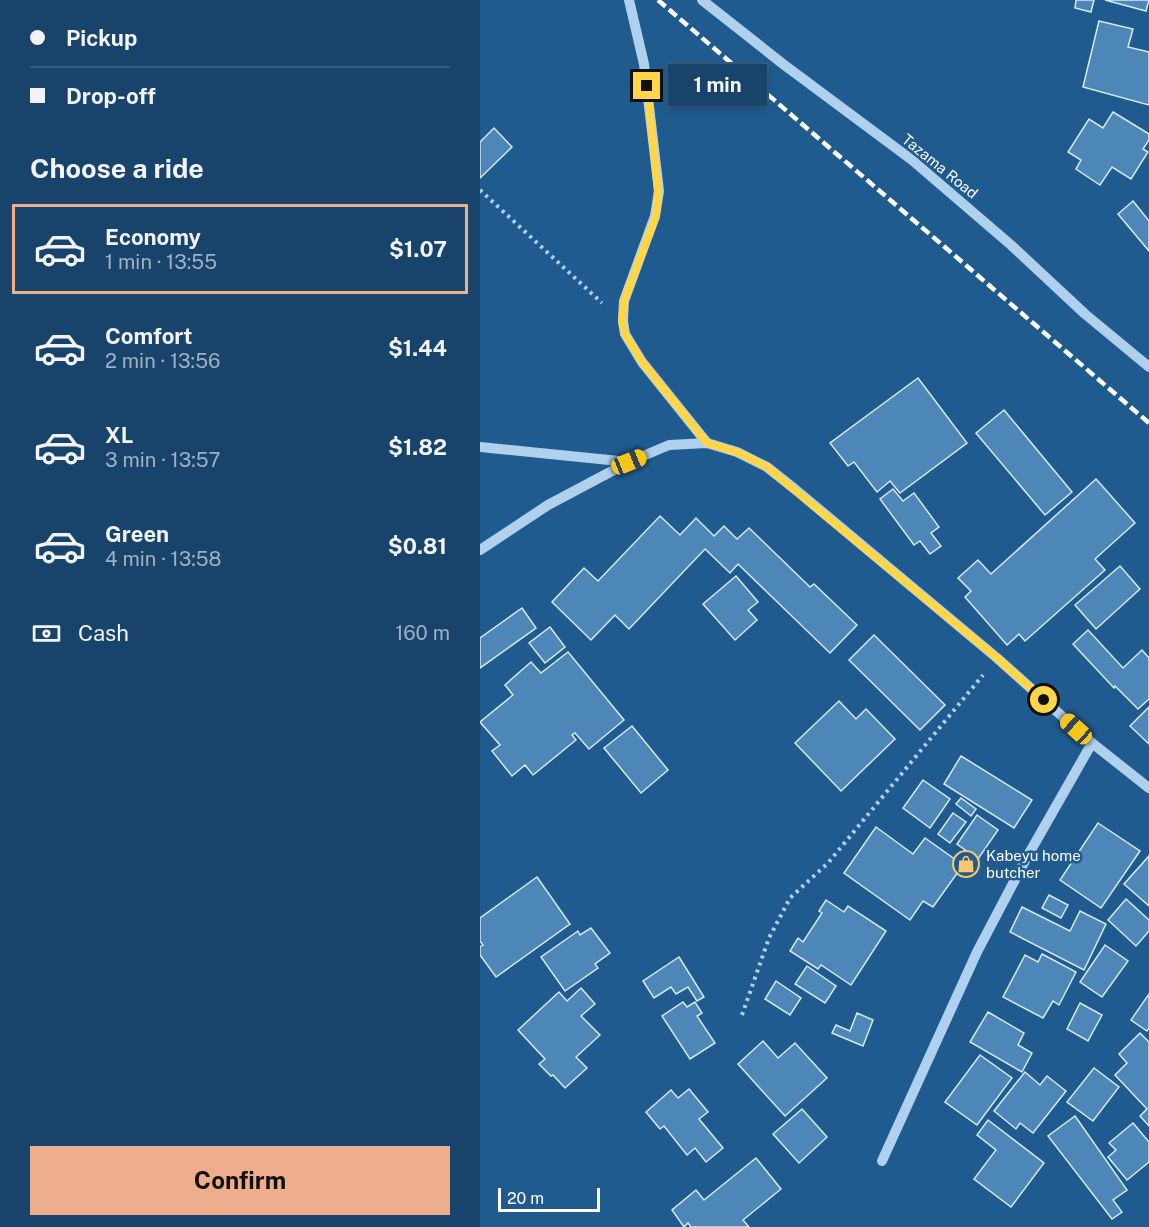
<!DOCTYPE html>
<html lang="en">
<head>
<meta charset="utf-8">
<style>
  body { margin:0; font-family:"Public Sans",sans-serif; background:#254e74; color:#f1f3f6; height:100vh; display:flex; flex-direction:column; font-size:22px; white-space:nowrap }
  * { box-sizing:border-box; margin:0 }
  p { font-size:20px; color:#9fb0c2 }
  .icon { flex:none; width:33px; height:33px; fill:none; stroke:currentColor; stroke-width:2; stroke-linecap:round; stroke-linejoin:round }
  .map { position:relative; flex:1; overflow:hidden }
  .drawer { display:flex; flex-direction:column; background:#18446c; width:480px }
  .drawer>* { flex:none }
  .hud { display:grid; align-content:center; height:132px; padding:0 30px; background:#18446c }
  .scale { position:absolute; left:18px; bottom:15px; width:102px; box-sizing:border-box; padding-left:6px; border:3px solid #fff; border-top:0; font-size:16px; line-height:21px; white-space:nowrap; color:#fff; -webkit-text-stroke:4px #205b90; paint-order:stroke }
  .end { position:absolute; width:27px; height:27px; margin:-14px; border:8px solid #ffd54a; background:#111; box-shadow:0 0 0 3px #111 }
  .from { border-radius:50% }
  .bubble { position:absolute; height:42px; border-radius:0px; background:#18446c; box-shadow:0 3px 9px #0003,0 0 0 2px #365c7f; font-size:20px; font-weight:700; line-height:42px; text-align:center }
  .car { position:absolute; width:18px; height:36px; margin:-18px -9px; border-radius:8px; box-shadow:0 0 4px 2px #0007; background:linear-gradient(#f5c518 24%,#345 0 40%,#f5c518 0 76%,#345 0 86%,#f5c518 0) }
  .hud b { display:flex; align-items:center; gap:21px; height:57px; font-size:22px }
  .hud b+b { border-top:2px solid #365c7f }
  .hud i { width:15px; height:15px; background:#f1f3f6 }
  ul { padding:0; list-style:none }
  li { display:flex; align-items:center; gap:18px; height:90px; margin:0 12px 9px; padding:0 18px; border:3px solid transparent; border-radius:0px }
  li div { flex:1 }
  li b { display:block; font-size:22px }
  li em { font-style:normal; font-weight:700 }
  li.on { border-color:#eead8d }
  li>.icon { width:54px; height:54px; stroke-width:1.5 }
  h2 { padding:0 30px; font-size:27px; line-height:72px }
  .pay { display:flex; align-items:center; gap:15px; height:66px; padding:0 30px; font-size:22px }
  .pay p { margin-inline-start:auto }
  .action { display:flex; gap:12px; margin-top:auto; padding:12px 30px }
  .action a { flex:1; height:69px; border-radius:0px; background:#eead8d; color:#111; font-size:24px; font-weight:700; line-height:69px; text-align:center }
  main { display:flex; flex:1; min-height:0 }
  .map>svg:first-child { display:block }
  .building { fill:#4d87b8; stroke:#d5e9f9; stroke-width:1.5 }
  .lines { fill:none; stroke-linecap:round; stroke-linejoin:round }
  .path { stroke:#b0d1ed; stroke-width:4; stroke-dasharray:3 4.5; stroke-linecap:butt }
  .minor { stroke:#b0d1ed; stroke-width:10 }
  .rail { stroke:#fff; stroke-width:4.5; stroke-dasharray:10 4.5; stroke-linecap:butt }
  .route { stroke:#ffd54a; stroke-width:8 }
  .labels { text-anchor:middle; dominant-baseline:central; stroke-width:5; stroke-linejoin:round; paint-order:stroke }
  .street-label { font-size:15px; fill:#fff; stroke:#205b90 }
  .poi-label { font-size:15px; fill:#fff; stroke:#205b90; text-anchor:start }
</style>
</head>
<body>
<main>
<section class="drawer">
<div class="hud">
<b><i class="from"></i>Pickup</b>
<b><i></i>Drop-off</b>
</div>
<h2>Choose a ride</h2>
<ul>
<li class="on"><svg class="icon" aria-label="car" viewBox="0 0 24 24"><path d="M5 17H2v-5l4-1 3-4h7l3 4 3 1v5h-3M9 17h6M6 11h13"/><circle cx="7" cy="17" r="2"/><circle cx="17" cy="17" r="2"/></svg><div><b>Economy</b><p>1 min · 13:55</p></div><em>$1.07</em></li>
<li><svg class="icon" aria-label="car" viewBox="0 0 24 24"><path d="M5 17H2v-5l4-1 3-4h7l3 4 3 1v5h-3M9 17h6M6 11h13"/><circle cx="7" cy="17" r="2"/><circle cx="17" cy="17" r="2"/></svg><div><b>Comfort</b><p>2 min · 13:56</p></div><em>$1.44</em></li>
<li><svg class="icon" aria-label="car" viewBox="0 0 24 24"><path d="M5 17H2v-5l4-1 3-4h7l3 4 3 1v5h-3M9 17h6M6 11h13"/><circle cx="7" cy="17" r="2"/><circle cx="17" cy="17" r="2"/></svg><div><b>XL</b><p>3 min · 13:57</p></div><em>$1.82</em></li>
<li><svg class="icon" aria-label="car" viewBox="0 0 24 24"><path d="M5 17H2v-5l4-1 3-4h7l3 4 3 1v5h-3M9 17h6M6 11h13"/><circle cx="7" cy="17" r="2"/><circle cx="17" cy="17" r="2"/></svg><div><b>Green</b><p>4 min · 13:58</p></div><em>$0.81</em></li>
</ul>
<div class="pay"><svg class="icon" aria-label="cash" viewBox="0 0 24 24"><path d="M3 7h18v10H3z"/><circle cx="12" cy="12" r="2"/></svg>Cash<p>160 m</p></div>
<div class="action"><a>Confirm</a></div>
</section>
<div class="map">
<svg width="669" height="1227" viewBox="0 0 669 1227">
  <rect width="100%" height="100%" fill="#205b90"/>
  <g class="building">
    <path d="M 596,0 L 614,0 L 611,12 L 595,8 Z"/>
    <path d="M 625,0 L 669,0 L 666,11 Z"/>
    <path d="M 619,21 L 653,29 L 648,47 L 669,52 L 669,105 L 603,87 Z"/>
    <path d="M 633,112 L 669,134 L 669,140 L 663,149 L 668,152 L 651,179 L 632,167 L 620,185 L 596,169 L 601,160 L 588,152 L 609,119 L 623,128 Z"/>
    <path d="M 14,128 L 32,147 L 0,178 L 0,142 Z"/>
    <path d="M 653,201 L 669,221 L 669,251 L 638,214 Z"/>
    <path d="M 438,378 L 487,443 L 420,493 L 410,481 L 397,492 L 374,462 L 368,466 L 350,443 Z"/>
    <path d="M 524,410 L 592,492 L 565,515 L 496,433 Z"/>
    <path d="M 616,479 L 655,523 L 615,559 L 625,570 L 545,641 L 539,634 L 527,645 L 485,597 L 491,591 L 478,578 L 498,560 L 511,574 Z"/>
    <path d="M 413,489 L 423,501 L 434,493 L 459,527 L 451,533 L 461,546 L 450,554 L 440,541 L 434,545 L 400,499 Z"/>
    <path d="M 180,516 L 200,535 L 216,518 L 234,536 L 244,526 L 257,539 L 269,528 L 330,587 L 334,584 L 377,625 L 350,653 L 258,564 L 250,573 L 225,549 L 149,629 L 135,615 L 111,640 L 72,602 L 104,568 L 118,581 Z"/>
    <path d="M 640,566 L 660,589 L 616,629 L 595,605 Z"/>
    <path d="M 256,576 L 278,602 L 268,610 L 277,620 L 255,640 L 223,604 Z"/>
    <path d="M 42,608 L 56,628 L 0,668 L 0,638 Z"/>
    <path d="M 70,627 L 85,647 L 65,663 L 49,643 Z"/>
    <path d="M 608,630 L 643,668 L 662,650 L 669,658 L 669,699 L 658,709 L 635,686 L 634,688 L 593,644 Z"/>
    <path d="M 394,635 L 465,705 L 440,730 L 369,660 Z"/>
    <path d="M 88,652 L 144,720 L 109,749 L 95,733 L 92,735 L 96,740 L 53,775 L 45,765 L 32,776 L 12,751 L 20,745 L 0,722 L 33,695 L 25,685 L 51,662 L 61,673 Z"/>
    <path d="M 359,701 L 376,719 L 386,709 L 415,739 L 361,791 L 315,743 Z"/>
    <path d="M 669,707 L 669,744 L 650,726 Z"/>
    <path d="M 152,726 L 188,770 L 161,793 L 124,748 Z"/>
    <path d="M 481,756 L 552,800 L 534,828 L 464,784 Z"/>
    <path d="M 443,780 L 470,799 L 450,828 L 423,808 Z"/>
    <path d="M 481,798 L 496,809 L 491,816 L 476,804 Z"/>
    <path d="M 473,813 L 486,822 L 470,843 L 458,834 Z"/>
    <path d="M 497,815 L 518,830 L 498,859 L 477,844 Z"/>
    <path d="M 618,823 L 660,851 L 621,908 L 580,880 Z"/>
    <path d="M 396,827 L 433,854 L 445,838 L 483,865 L 453,907 L 443,901 L 430,920 L 364,873 Z"/>
    <path d="M 669,856 L 669,906 L 644,884 Z"/>
    <path d="M 57,877 L 90,924 L 16,977 L 0,955 L 0,947 L 3,945 L 0,941 L 0,918 Z"/>
    <path d="M 569,895 L 588,905 L 581,918 L 562,908 Z"/>
    <path d="M 646,899 L 669,920 L 669,931 L 656,946 L 628,920 Z"/>
    <path d="M 346,900 L 364,912 L 368,906 L 406,931 L 371,985 L 341,965 L 338,969 L 310,951 L 318,938 L 323,942 L 342,913 L 339,911 Z"/>
    <path d="M 542,907 L 590,931 L 600,911 L 626,924 L 604,970 L 530,932 Z"/>
    <path d="M 111,928 L 130,953 L 115,964 L 118,968 L 85,991 L 61,957 L 98,931 L 100,935 Z"/>
    <path d="M 625,945 L 648,961 L 622,997 L 600,982 Z"/>
    <path d="M 562,954 L 596,972 L 579,1005 L 573,1001 L 563,1018 L 523,997 L 545,955 L 558,962 Z"/>
    <path d="M 199,957 L 224,997 L 217,1001 L 208,987 L 196,994 L 191,987 L 174,998 L 163,981 Z"/>
    <path d="M 327,966 L 356,986 L 345,1003 L 315,984 Z"/>
    <path d="M 296,981 L 321,998 L 310,1015 L 285,999 Z"/>
    <path d="M 101,988 L 115,1004 L 101,1016 L 120,1035 L 96,1057 L 107,1068 L 85,1088 L 73,1075 L 71,1076 L 59,1064 L 65,1059 L 38,1030 L 79,992 L 87,1001 Z"/>
    <path d="M 669,994 L 669,1028 L 667,1031 L 651,1020 Z"/>
    <path d="M 203,1002 L 207,1007 L 215,1002 L 222,1013 L 217,1016 L 235,1043 L 210,1059 L 182,1016 Z"/>
    <path d="M 600,1003 L 622,1015 L 608,1041 L 587,1029 Z"/>
    <path d="M 508,1012 L 544,1033 L 538,1045 L 552,1053 L 542,1072 L 490,1042 Z"/>
    <path d="M 377,1013 L 393,1020 L 383,1046 L 352,1033 L 356,1025 L 370,1031 Z"/>
    <path d="M 660,1033 L 669,1042 L 669,1126 L 660,1116 L 667,1109 L 635,1075 L 647,1063 L 639,1054 Z"/>
    <path d="M 283,1041 L 298,1058 L 315,1043 L 347,1078 L 305,1116 L 258,1064 Z"/>
    <path d="M 500,1055 L 532,1078 L 497,1125 L 465,1102 Z"/>
    <path d="M 614,1068 L 639,1087 L 613,1121 L 587,1102 Z"/>
    <path d="M 545,1072 L 560,1085 L 567,1076 L 586,1091 L 553,1133 L 540,1123 L 536,1129 L 514,1111 Z"/>
    <path d="M 209,1089 L 228,1112 L 219,1119 L 243,1148 L 226,1162 L 215,1148 L 207,1155 L 184,1126 L 180,1129 L 166,1112 L 191,1090 L 198,1098 Z"/>
    <path d="M 322,1109 L 347,1137 L 319,1163 L 293,1134 Z"/>
    <path d="M 595,1116 L 647,1190 L 633,1200 L 642,1212 L 632,1219 L 568,1136 Z"/>
    <path d="M 508,1120 L 564,1163 L 531,1207 L 494,1179 L 516,1150 L 497,1135 Z"/>
    <path d="M 653,1123 L 669,1142 L 669,1162 L 647,1180 L 628,1157 L 636,1150 L 629,1143 Z"/>
    <path d="M 276,1158 L 301,1189 L 263,1220 L 269,1227 L 211,1227 L 208,1223 L 204,1227 L 192,1210 L 216,1190 L 224,1200 Z"/>
  </g>
  <g class="lines">
    <g class="path">
      <path d="M 0,190 L 122,303"/>
      <path d="M 262,1015 L 289,938 L 310,898 L 348,863 L 503,675"/>
    </g>
    <g class="minor">
      <path d="M 149,0 L 164,64 L 179,191 L 175,216 L 144,301 L 143,321 L 145,334 L 162,362 L 227,443"/>
      <path d="M 222,0 L 303,64 L 432,160 L 531,245 L 605,314 L 669,367"/>
      <path d="M 0,447 L 149,462"/>
      <path d="M 0,550 L 68,505 L 149,462 L 189,445 L 227,443 L 257,452 L 287,467 L 316,490 L 517,658 L 612,743 L 669,788"/>
      <path d="M 402,1161 L 497,952 L 547,857 L 612,743"/>
    </g>
    <path class="rail" d="M 178,0 L 669,423"/>
  </g>
  <g class="lines">
    <path class="route" d="M 167,86 L 178,191 L 176,216 L 144,301 L 142,321 L 145,334 L 162,362 L 227,443 L 257,452 L 287,467 L 517,658 L 564,700"/>
  </g>
  <defs>
    <symbol id="shop-ring" viewBox="-11 -11 22 22"><circle r="9.5" fill="#205b90" stroke="#fac670" stroke-width="1.5"/><path d="M-5-2.5h2.3a2.7 3.5 0 0 1 5.4 0H5L5.5 6h-11ZM-1.5-2.5h3a1.5 2.3 0 0 0-3 0Z" fill="#fac670"/></symbol>
  </defs>
  <g fill-rule="evenodd">
    <use href="#shop-ring" x="471" y="849" width="30" height="30"/>
  </g>
  <g class="labels">
    <g class="street-label">
      <text transform="translate(460 166) rotate(39)">Tazama Road</text>
    </g>
    <g class="poi-label">
      <text x="506" y="855">Kabeyu home<tspan x="506" dy="17">butcher</tspan></text>
    </g>
  </g>
</svg>
<div class="scale">20 m</div>
<i class="end from" style="left:564px;top:700px"></i>
<i class="end" style="left:167px;top:86px"></i>
<div class="bubble" style="left:188px;top:64px;width:99px">1 min</div>
<i class="car" style="left:149px;top:462px;rotate:68deg"></i>
<i class="car" style="left:596px;top:729px;rotate:312deg"></i>
</div>
</main>
</body>
</html>
